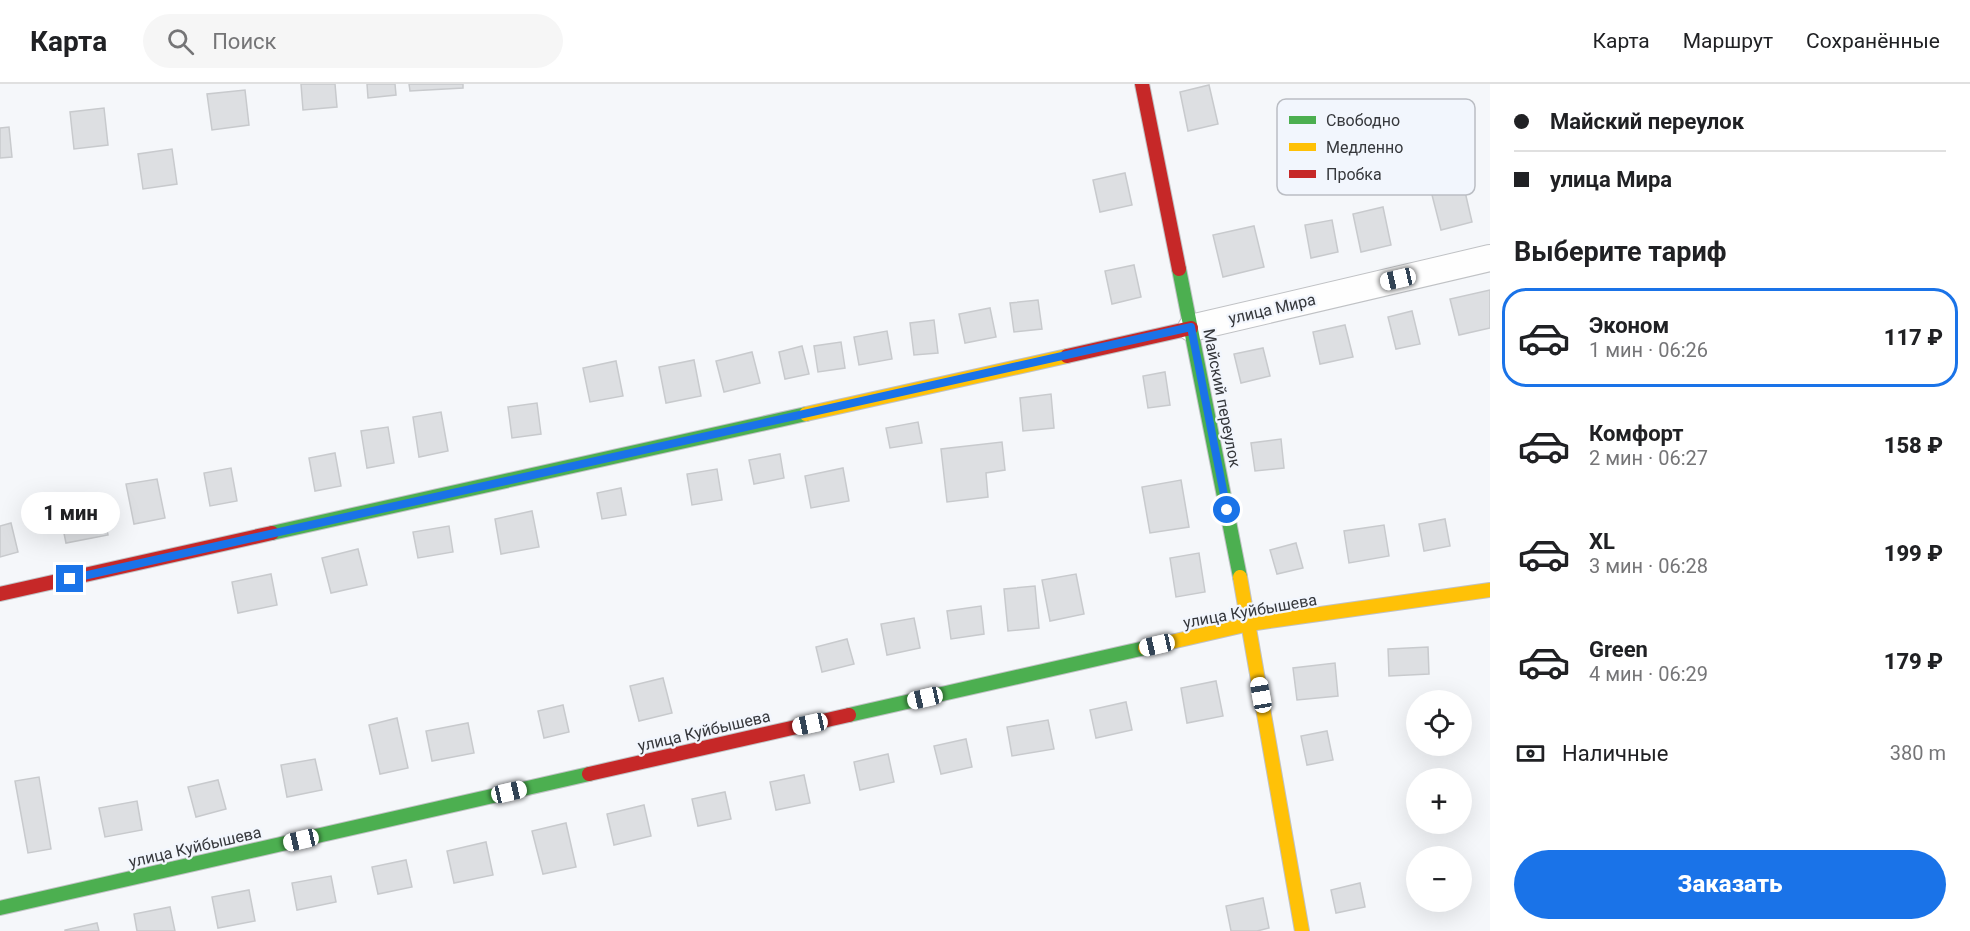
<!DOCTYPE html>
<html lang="ru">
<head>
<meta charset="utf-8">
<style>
  body { margin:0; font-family:Roboto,sans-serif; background:#f6f6f6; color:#202124; height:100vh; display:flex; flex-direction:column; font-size:22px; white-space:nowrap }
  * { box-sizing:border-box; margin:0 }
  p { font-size:20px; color:#757577 }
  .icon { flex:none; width:33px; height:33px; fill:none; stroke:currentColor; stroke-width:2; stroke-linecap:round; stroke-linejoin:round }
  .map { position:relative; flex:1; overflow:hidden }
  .details { display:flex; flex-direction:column; background:#fff; width:480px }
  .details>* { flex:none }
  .top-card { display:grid; align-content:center; height:132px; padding:0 24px; background:#fff }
  .fabs { position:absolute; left:1406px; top:606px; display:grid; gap:12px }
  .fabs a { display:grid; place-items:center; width:66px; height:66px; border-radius:50%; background:#fff; box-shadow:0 6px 24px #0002; font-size:30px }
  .end { position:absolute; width:27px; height:27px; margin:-14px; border:8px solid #1a73e8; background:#fff; box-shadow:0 0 0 3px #fff }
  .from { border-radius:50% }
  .bubble { position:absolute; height:42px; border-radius:21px; background:#fff; box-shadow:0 6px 24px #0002; font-size:20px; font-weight:800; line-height:42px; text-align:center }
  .car { position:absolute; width:18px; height:36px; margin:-18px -9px; border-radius:8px; box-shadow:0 0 4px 2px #0007; background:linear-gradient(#fff 24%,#345 0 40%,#fff 0 76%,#345 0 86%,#fff 0) }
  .top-card b { display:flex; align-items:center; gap:21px; height:57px; font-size:22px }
  .top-card b+b { border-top:2px solid #e0e0e0 }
  .top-card i { width:15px; height:15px; background:#202124 }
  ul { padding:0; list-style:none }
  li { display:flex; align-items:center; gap:18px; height:99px; margin:0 12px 9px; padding:0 12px; border:3px solid transparent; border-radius:24px }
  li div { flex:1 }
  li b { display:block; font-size:22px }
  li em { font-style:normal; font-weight:800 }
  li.current { border-color:#1a73e8 }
  li>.icon { width:54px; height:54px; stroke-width:1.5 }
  h2 { padding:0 24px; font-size:27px; line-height:72px }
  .pay { display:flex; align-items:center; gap:15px; height:66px; padding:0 24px; font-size:22px }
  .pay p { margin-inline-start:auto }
  .cta { display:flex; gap:12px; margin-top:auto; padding:12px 24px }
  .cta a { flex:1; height:69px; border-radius:36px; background:#1a73e8; color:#fff; font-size:24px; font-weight:800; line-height:69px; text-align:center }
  header { display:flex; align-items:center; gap:36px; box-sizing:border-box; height:84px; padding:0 30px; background:#fff; border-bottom:2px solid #e0e0e0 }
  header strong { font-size:28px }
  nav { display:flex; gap:33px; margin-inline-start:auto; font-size:21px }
  .search { width:420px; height:54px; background:#f6f6f6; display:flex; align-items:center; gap:15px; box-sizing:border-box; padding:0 21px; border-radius:33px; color:#757577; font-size:22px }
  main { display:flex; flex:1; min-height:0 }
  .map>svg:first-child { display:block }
  .building { fill:#dddfe2; stroke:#c8cacd; stroke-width:1.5 }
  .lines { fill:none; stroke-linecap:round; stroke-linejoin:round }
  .street-casing { stroke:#c0c2c5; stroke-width:28 }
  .fast-casing { stroke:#c0c2c5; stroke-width:16 }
  .slow-casing { stroke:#c0c2c5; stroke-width:16 }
  .jam-casing { stroke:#c0c2c5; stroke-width:16 }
  .street { stroke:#fefefe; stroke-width:26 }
  .fast { stroke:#4caf50; stroke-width:14 }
  .slow { stroke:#ffc107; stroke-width:14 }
  .jam { stroke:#c62828; stroke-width:14 }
  .route { stroke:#1a73e8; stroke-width:8 }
  .labels { text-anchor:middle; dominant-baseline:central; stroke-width:4.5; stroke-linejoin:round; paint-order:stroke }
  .street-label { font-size:16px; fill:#36383c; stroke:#f2f6fd }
  .key { fill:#f2f6fd; stroke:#babdc3; stroke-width:1.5 }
  .key-label { font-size:16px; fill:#36383c }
</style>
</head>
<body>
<header>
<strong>Карта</strong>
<div class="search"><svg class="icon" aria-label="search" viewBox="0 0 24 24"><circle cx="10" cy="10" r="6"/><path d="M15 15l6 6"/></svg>Поиск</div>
<nav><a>Карта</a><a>Маршрут</a><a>Сохранённые</a></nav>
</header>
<main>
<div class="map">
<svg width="1490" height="847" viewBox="0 0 1490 847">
  <rect width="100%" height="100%" fill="#f5f7fa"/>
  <g class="building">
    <path d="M 301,0 L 335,0 L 337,23 L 303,26 Z"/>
    <path d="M 367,0 L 395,0 L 396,11 L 368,14 Z"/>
    <path d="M 409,0 L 463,0 L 463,4 L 410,7 Z"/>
    <path d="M 1209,1 L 1218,40 L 1188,47 L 1180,8 Z"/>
    <path d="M 245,6 L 249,41 L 212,46 L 207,10 Z"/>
    <path d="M 104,24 L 108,61 L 74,65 L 70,28 Z"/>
    <path d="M 9,43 L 12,73 L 0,74 L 0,44 Z"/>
    <path d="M 172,65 L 177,100 L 143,105 L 138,70 Z"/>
    <path d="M 1125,89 L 1132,121 L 1100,128 L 1093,96 Z"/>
    <path d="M 1463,99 L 1472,138 L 1441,146 L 1431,107 Z"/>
    <path d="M 1383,123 L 1391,161 L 1361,168 L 1353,130 Z"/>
    <path d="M 1332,136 L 1338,168 L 1311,174 L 1305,141 Z"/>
    <path d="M 1254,142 L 1264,183 L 1223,193 L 1213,151 Z"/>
    <path d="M 1134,181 L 1141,213 L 1112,220 L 1105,187 Z"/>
    <path d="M 1490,206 L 1490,244 L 1459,251 L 1450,215 Z"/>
    <path d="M 1038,216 L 1042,245 L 1014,248 L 1010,219 Z"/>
    <path d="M 990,224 L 996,253 L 965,259 L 959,230 Z"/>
    <path d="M 1412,227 L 1420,260 L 1396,265 L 1388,233 Z"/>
    <path d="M 934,236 L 938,269 L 914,271 L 910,239 Z"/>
    <path d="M 1345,241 L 1353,273 L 1320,280 L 1313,248 Z"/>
    <path d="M 887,247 L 892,275 L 859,281 L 854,253 Z"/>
    <path d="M 841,258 L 845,284 L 818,288 L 814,262 Z"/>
    <path d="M 802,262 L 809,290 L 785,295 L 779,268 Z"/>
    <path d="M 1263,264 L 1270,292 L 1241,299 L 1234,270 Z"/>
    <path d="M 752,268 L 760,299 L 724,308 L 716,277 Z"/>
    <path d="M 694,276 L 701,312 L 666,319 L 659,283 Z"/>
    <path d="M 616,277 L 623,312 L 590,318 L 583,284 Z"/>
    <path d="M 1165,288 L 1170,321 L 1148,324 L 1143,292 Z"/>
    <path d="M 1051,310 L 1054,344 L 1023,347 L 1020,314 Z"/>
    <path d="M 537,319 L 541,350 L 512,354 L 508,323 Z"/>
    <path d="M 441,328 L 448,367 L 419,373 L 413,333 Z"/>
    <path d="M 918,338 L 922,359 L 890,364 L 886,344 Z"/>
    <path d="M 388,343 L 394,379 L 367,384 L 361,347 Z"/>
    <path d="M 1281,355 L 1284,384 L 1255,387 L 1251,359 Z"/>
    <path d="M 1002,358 L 1005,386 L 986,389 L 988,413 L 947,418 L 941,365 Z"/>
    <path d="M 335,369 L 341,402 L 315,407 L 309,374 Z"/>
    <path d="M 780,370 L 784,394 L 754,400 L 749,376 Z"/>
    <path d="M 231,384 L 237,417 L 210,422 L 204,389 Z"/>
    <path d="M 843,384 L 849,417 L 811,424 L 805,392 Z"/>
    <path d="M 717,385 L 722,416 L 692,421 L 687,390 Z"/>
    <path d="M 157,395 L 165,434 L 134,440 L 126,400 Z"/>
    <path d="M 1181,396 L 1189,443 L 1150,449 L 1142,403 Z"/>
    <path d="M 621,404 L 626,431 L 602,435 L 597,409 Z"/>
    <path d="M 100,412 L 108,451 L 66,459 L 58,420 Z"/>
    <path d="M 532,427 L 539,463 L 501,470 L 495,435 Z"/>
    <path d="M 1445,435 L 1450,462 L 1424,467 L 1419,440 Z"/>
    <path d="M 11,439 L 18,468 L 0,473 L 0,442 Z"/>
    <path d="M 1384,441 L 1389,472 L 1349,479 L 1344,447 Z"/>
    <path d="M 449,442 L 453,468 L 418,474 L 413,448 Z"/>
    <path d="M 1296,459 L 1303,484 L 1277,490 L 1270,466 Z"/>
    <path d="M 358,465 L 367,501 L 331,509 L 322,474 Z"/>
    <path d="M 1199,469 L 1205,508 L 1176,513 L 1170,474 Z"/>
    <path d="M 271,490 L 277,521 L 238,529 L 232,498 Z"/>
    <path d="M 1076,490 L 1084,530 L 1050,537 L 1042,496 Z"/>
    <path d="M 1035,502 L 1039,544 L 1008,547 L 1004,505 Z"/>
    <path d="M 981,522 L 984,550 L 951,555 L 947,527 Z"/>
    <path d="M 914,534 L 920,564 L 887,571 L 881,540 Z"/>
    <path d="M 847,555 L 854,580 L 822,588 L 816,563 Z"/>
    <path d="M 1428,563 L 1429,590 L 1389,592 L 1388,565 Z"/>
    <path d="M 1335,579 L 1338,612 L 1297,616 L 1293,584 Z"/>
    <path d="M 663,594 L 672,629 L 639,637 L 630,602 Z"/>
    <path d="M 1216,597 L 1223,632 L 1187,639 L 1181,604 Z"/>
    <path d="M 1126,618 L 1132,646 L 1096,654 L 1090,626 Z"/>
    <path d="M 563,621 L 569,648 L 544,654 L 538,627 Z"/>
    <path d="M 397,634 L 408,684 L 380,690 L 369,641 Z"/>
    <path d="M 1048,636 L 1054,665 L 1012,672 L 1007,643 Z"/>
    <path d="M 468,639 L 474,669 L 432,677 L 426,647 Z"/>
    <path d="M 1327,647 L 1333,676 L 1307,681 L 1301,652 Z"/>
    <path d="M 966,655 L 972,683 L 941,690 L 934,662 Z"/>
    <path d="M 888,670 L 894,698 L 860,706 L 854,678 Z"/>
    <path d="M 315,675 L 322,706 L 287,713 L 281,681 Z"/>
    <path d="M 804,691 L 810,719 L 776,726 L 770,698 Z"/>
    <path d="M 39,693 L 51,765 L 28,769 L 15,697 Z"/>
    <path d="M 218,696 L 226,725 L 196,733 L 188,703 Z"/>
    <path d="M 725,708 L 731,735 L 698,742 L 692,715 Z"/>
    <path d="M 137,717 L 142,746 L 105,753 L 99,724 Z"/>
    <path d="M 644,721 L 651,752 L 614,761 L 607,730 Z"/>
    <path d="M 566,739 L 576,783 L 543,790 L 532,747 Z"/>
    <path d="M 486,758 L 493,791 L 454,799 L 447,767 Z"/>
    <path d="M 406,776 L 412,803 L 378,810 L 372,783 Z"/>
    <path d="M 331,792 L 336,818 L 297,826 L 292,799 Z"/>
    <path d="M 1360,799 L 1365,823 L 1336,829 L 1331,806 Z"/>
    <path d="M 249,806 L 255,837 L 218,844 L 212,813 Z"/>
    <path d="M 1263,814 L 1269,844 L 1257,847 L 1231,847 L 1226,822 Z"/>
    <path d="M 170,823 L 175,847 L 137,847 L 134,830 Z"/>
    <path d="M 97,839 L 99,847 L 65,847 L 65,846 Z"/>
  </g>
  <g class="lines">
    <defs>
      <path id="street" d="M 1191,244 L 1490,174"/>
      <g id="fast">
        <path d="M 1179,185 L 1240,493"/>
        <path d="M 272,449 L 806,330"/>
        <path d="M 849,631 L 1145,564"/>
        <path d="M 0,824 L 589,690"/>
      </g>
      <g id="slow">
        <path d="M 806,330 L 1067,272"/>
        <path d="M 1240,493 L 1302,847"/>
        <path d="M 1145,564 L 1249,540 L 1490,506"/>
      </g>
      <g id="jam">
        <path d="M 1142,0 L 1179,185"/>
        <path d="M 1067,272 L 1191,244"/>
        <path d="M 0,510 L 272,449"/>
        <path d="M 589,690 L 849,631"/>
      </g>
    </defs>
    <use href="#street" class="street-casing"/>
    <use href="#fast" class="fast-casing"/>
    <use href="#slow" class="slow-casing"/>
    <use href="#jam" class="jam-casing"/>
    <use href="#street" class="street"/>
    <use href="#fast" class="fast"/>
    <use href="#slow" class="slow"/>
    <use href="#jam" class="jam"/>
  </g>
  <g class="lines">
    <path class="route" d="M 70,495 L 1191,243 L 1227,426"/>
  </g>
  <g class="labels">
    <g class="street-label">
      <text transform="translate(1272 225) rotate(-13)">улица Мира</text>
      <text transform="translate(1222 314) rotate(79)">Майский переулок</text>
      <text transform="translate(1250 527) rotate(-10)">улица Куйбышева</text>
      <text transform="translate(704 647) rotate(-13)">улица Куйбышева</text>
      <text transform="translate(195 763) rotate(-13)">улица Куйбышева</text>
    </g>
  </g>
  <rect x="1277" y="15" width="198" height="96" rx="9" class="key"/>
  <rect x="1289" y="32" width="27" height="8" fill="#4caf50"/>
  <rect x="1289" y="59" width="27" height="8" fill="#ffc107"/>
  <rect x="1289" y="86" width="27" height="8" fill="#c62828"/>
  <g class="key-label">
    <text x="1326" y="42">Свободно</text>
    <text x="1326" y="69">Медленно</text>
    <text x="1326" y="96">Пробка</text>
  </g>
</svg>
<div class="fabs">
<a><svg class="icon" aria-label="locate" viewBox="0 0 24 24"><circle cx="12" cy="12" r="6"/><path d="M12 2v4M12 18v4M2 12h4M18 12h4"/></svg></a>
<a>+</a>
<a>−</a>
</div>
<i class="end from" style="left:1227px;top:426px"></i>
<i class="end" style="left:70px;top:495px"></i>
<div class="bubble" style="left:21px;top:408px;width:99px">1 мин</div>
<i class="car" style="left:1398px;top:195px;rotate:257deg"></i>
<i class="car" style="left:1157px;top:561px;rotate:257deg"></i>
<i class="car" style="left:1261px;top:611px;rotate:350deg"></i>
<i class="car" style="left:925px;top:614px;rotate:257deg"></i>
<i class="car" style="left:810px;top:640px;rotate:258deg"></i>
<i class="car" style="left:509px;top:708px;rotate:77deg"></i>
<i class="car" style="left:301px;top:756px;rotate:257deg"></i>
</div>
<section class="details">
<div class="top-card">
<b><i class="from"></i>Майский переулок</b>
<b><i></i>улица Мира</b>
</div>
<h2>Выберите тариф</h2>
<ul>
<li class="current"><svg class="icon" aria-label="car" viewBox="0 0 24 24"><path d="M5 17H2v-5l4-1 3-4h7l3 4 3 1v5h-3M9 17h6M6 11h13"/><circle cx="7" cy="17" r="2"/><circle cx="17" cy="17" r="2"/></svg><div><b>Эконом</b><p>1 мин · 06:26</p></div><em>117 ₽</em></li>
<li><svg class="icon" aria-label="car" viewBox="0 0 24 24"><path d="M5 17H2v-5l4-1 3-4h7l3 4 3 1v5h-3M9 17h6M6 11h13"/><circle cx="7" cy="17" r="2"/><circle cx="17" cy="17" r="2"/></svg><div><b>Комфорт</b><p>2 мин · 06:27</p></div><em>158 ₽</em></li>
<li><svg class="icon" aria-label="car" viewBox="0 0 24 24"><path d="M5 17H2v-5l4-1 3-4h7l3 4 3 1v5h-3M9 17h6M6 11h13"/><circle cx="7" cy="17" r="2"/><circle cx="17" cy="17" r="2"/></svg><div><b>XL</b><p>3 мин · 06:28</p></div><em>199 ₽</em></li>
<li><svg class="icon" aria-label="car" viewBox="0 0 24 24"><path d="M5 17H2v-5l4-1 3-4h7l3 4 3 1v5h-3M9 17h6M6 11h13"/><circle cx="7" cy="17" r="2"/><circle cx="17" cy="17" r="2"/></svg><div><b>Green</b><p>4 мин · 06:29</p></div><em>179 ₽</em></li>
</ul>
<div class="pay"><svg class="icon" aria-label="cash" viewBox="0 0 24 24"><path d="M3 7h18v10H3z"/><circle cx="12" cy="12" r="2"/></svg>Наличные<p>380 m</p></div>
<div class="cta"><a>Заказать</a></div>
</section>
</main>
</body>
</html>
